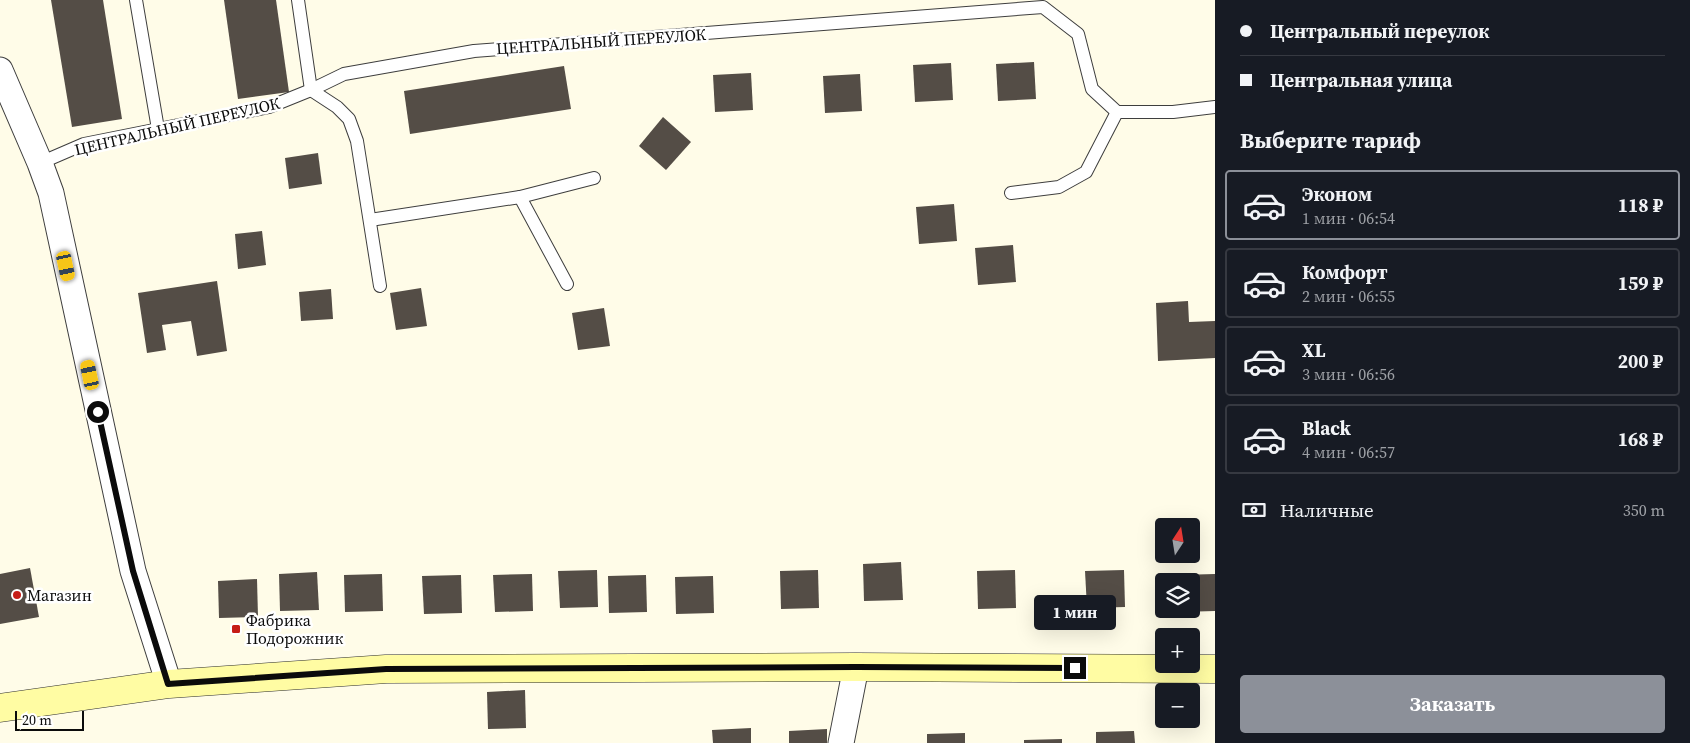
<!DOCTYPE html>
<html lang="ru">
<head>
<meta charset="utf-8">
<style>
  body { margin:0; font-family:"Source Serif 4",serif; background:#242831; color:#f1f3f6; height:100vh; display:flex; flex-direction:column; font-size:19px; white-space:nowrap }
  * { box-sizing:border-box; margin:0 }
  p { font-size:16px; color:#9ea1a6 }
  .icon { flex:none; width:28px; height:28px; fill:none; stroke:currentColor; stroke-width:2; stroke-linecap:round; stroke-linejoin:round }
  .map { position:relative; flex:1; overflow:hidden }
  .details { display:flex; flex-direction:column; background:#171b24; width:475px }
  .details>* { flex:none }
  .guide { display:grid; align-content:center; height:110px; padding:0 25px; background:#171b24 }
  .needle { width:32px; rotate:12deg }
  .buttons { position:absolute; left:1155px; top:518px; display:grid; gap:10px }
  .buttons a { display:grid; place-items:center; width:45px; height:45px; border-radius:5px; background:#171b24; box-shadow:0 5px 20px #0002; font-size:25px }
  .scale { position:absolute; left:15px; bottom:12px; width:69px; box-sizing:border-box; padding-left:5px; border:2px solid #0b0b0b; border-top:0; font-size:14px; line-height:18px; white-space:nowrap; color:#0b0b0b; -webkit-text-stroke:4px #fff; paint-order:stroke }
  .end { position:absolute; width:22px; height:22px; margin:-11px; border:6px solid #0b0b0b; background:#fff; box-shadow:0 0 0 2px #fff }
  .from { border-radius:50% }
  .bubble { position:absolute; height:35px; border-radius:5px; background:#171b24; box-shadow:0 5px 20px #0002; font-size:16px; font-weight:700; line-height:35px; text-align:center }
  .car { position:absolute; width:15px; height:30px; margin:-15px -8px; border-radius:6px; box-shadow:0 0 4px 1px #0007; background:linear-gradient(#f5c518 24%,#345 0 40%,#f5c518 0 76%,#345 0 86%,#f5c518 0) }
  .guide b { display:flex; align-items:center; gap:18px; height:48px; font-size:19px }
  .guide b+b { border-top:1px solid #363941 }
  .guide i { width:12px; height:12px; background:#f1f3f6 }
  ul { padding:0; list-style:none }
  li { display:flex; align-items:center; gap:15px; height:70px; margin:0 10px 8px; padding:0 15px; border:2px solid #363941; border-radius:5px }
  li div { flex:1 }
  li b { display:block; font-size:19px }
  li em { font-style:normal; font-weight:700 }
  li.on { border-color:#8c9099 }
  li>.icon { width:45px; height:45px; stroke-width:1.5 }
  h2 { padding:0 25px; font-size:22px; line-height:60px }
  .pay { display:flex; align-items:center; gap:12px; height:55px; padding:0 25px; font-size:19px }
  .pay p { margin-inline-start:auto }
  .action { display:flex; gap:10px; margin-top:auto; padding:10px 25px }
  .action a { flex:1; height:58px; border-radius:5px; background:#8c9099; color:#fff; font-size:20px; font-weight:700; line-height:58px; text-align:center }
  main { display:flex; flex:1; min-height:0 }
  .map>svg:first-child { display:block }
  .building { fill:#544d46 }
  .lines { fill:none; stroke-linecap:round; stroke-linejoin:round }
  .lane-casing { stroke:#3e3e3e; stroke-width:14 }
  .street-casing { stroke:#3e3e3e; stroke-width:27 }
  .secondary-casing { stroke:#2d2d2d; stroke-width:29 }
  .lane { stroke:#fff; stroke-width:12 }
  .street { stroke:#fff; stroke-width:25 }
  .secondary { stroke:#fffca3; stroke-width:28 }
  .route { stroke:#0b0b0b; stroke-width:6 }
  .poi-dot { fill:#c61d17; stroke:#fff; stroke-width:2 }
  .labels { text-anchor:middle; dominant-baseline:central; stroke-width:5; stroke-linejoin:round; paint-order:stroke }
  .street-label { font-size:16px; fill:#0b0b0b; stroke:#fff }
  .poi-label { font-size:16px; fill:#0b0b0b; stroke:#fff; text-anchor:start }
</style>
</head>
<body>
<main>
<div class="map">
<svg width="1215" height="743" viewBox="0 0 1215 743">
  <rect width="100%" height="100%" fill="#fffce8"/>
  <g class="building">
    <path d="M 51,0 L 103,0 L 122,119 L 72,127 Z"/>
    <path d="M 224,0 L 276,0 L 289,92 L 238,99 Z"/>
    <path d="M 1034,62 L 1036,99 L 998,101 L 996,64 Z"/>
    <path d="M 951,63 L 953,100 L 915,102 L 913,65 Z"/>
    <path d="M 564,66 L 571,109 L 410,134 L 404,91 Z"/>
    <path d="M 751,73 L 753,110 L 715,112 L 713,75 Z"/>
    <path d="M 860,74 L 862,111 L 825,113 L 823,76 Z"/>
    <path d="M 663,117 L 691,142 L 666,170 L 639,146 Z"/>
    <path d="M 318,153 L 322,184 L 289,189 L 285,158 Z"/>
    <path d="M 954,204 L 957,241 L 919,244 L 916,207 Z"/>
    <path d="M 262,231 L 266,265 L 238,269 L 235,234 Z"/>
    <path d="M 1013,245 L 1016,282 L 978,285 L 975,248 Z"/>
    <path d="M 217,281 L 227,351 L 197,356 L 191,321 L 162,325 L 166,350 L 147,353 L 138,293 Z"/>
    <path d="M 421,288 L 427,326 L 396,330 L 390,293 Z"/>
    <path d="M 331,289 L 333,319 L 301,321 L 299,292 Z"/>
    <path d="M 1188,301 L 1189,322 L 1215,321 L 1215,358 L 1158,361 L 1156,303 Z"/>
    <path d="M 604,308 L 610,346 L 578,350 L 572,313 Z"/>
    <path d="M 901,562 L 903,600 L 864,601 L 863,564 Z"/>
    <path d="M 30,568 L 39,617 L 0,624 L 0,574 Z"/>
    <path d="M 597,570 L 598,607 L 560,608 L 558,571 Z"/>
    <path d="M 818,570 L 819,608 L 781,609 L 780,571 Z"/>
    <path d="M 1015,570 L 1016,608 L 978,609 L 977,571 Z"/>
    <path d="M 1124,570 L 1125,607 L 1087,608 L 1085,571 Z"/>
    <path d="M 317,572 L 319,610 L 280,611 L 279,574 Z"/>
    <path d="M 382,574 L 383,611 L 345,612 L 344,575 Z"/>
    <path d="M 532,574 L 533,611 L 495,612 L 493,575 Z"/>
    <path d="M 1215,574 L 1215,611 L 1180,612 L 1180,609 L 1191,609 L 1191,581 L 1179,581 L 1179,575 Z"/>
    <path d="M 461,575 L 462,613 L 424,614 L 422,576 Z"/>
    <path d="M 646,575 L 647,612 L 609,613 L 608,576 Z"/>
    <path d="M 713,576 L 714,613 L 676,614 L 675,577 Z"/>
    <path d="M 257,579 L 258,617 L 219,618 L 218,581 Z"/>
    <path d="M 525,690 L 526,728 L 488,729 L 487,692 Z"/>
    <path d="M 751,728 L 751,743 L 713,743 L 712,730 Z"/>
    <path d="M 827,729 L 827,743 L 789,743 L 789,731 Z"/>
    <path d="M 1134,731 L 1135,743 L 1096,743 L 1096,732 Z"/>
    <path d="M 965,733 L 965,743 L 927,743 L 927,734 Z"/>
    <path d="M 1062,739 L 1062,743 L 1024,743 L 1024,740 Z"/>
  </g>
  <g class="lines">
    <defs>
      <g id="lane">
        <path d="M 136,0 L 158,129"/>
        <path d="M 298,0 L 311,90 L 337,107 L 349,119 L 357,141 L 380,286"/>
        <path d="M 40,163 L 84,144 L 269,107 L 311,90 L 344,74 L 474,51 L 1043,7 L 1078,34 L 1092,89 L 1117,112"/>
        <path d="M 1011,193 L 1059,187 L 1086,172 L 1117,112 L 1173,112 L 1215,107"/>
        <path d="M 520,197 L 594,178"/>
        <path d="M 370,220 L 520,197 L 567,284"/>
      </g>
      <g id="street">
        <path d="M 0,70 L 40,163 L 51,193 L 133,571 L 169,684"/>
        <path d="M 841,743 L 856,667"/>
      </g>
      <path id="secondary" d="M 0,708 L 169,684 L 386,669 L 856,667 L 1215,669"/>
    </defs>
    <use href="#lane" class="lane-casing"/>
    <use href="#street" class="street-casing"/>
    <use href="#secondary" class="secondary-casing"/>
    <use href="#lane" class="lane"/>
    <use href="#street" class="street"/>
    <use href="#secondary" class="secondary"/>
  </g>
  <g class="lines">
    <path class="route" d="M 98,412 L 133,571 L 168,684 L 386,669 L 856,667 L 1075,668"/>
  </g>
  <g class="poi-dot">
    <circle cx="17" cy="595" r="5"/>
    <rect x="231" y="624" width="10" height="10" rx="2.5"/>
  </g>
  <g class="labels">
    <g class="street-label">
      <text transform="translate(601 41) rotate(-4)">ЦЕНТРАЛЬНЫЙ ПЕРЕУЛОК</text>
      <text transform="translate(177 126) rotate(-13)">ЦЕНТРАЛЬНЫЙ ПЕРЕУЛОК</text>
    </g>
    <g class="poi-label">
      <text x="27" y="595">Магазин</text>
      <text x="246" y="620">Фабрика<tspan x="246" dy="18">Подорожник</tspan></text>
    </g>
  </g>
</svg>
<div class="buttons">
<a><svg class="needle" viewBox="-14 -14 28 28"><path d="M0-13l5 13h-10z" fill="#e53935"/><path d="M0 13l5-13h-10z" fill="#9ea1a6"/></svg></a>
<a><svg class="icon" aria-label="layers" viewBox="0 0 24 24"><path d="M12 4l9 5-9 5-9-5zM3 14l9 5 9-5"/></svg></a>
<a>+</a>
<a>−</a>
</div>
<div class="scale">20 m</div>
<i class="end from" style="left:98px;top:412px"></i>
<i class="end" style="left:1075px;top:668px"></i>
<div class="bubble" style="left:1034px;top:595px;width:82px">1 мин</div>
<i class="car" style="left:66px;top:266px;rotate:168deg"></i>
<i class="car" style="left:90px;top:375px;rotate:348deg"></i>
</div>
<section class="details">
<div class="guide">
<b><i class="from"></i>Центральный переулок</b>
<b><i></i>Центральная улица</b>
</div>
<h2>Выберите тариф</h2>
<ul>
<li class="on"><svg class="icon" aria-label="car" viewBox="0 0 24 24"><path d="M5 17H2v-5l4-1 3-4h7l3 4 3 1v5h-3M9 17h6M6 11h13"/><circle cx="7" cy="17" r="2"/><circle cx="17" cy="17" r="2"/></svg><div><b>Эконом</b><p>1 мин · 06:54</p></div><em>118 ₽</em></li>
<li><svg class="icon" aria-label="car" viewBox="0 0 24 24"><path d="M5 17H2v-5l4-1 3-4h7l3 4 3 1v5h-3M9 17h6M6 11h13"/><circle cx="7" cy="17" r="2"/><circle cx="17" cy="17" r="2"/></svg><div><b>Комфорт</b><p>2 мин · 06:55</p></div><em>159 ₽</em></li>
<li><svg class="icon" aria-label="car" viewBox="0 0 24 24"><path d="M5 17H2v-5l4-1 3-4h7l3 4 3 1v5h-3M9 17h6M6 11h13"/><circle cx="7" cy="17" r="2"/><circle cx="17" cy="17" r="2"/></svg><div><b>XL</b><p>3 мин · 06:56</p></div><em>200 ₽</em></li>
<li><svg class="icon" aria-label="car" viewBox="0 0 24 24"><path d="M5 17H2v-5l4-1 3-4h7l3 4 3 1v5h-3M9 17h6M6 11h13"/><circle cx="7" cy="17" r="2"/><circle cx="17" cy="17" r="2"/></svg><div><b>Black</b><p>4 мин · 06:57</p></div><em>168 ₽</em></li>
</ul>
<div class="pay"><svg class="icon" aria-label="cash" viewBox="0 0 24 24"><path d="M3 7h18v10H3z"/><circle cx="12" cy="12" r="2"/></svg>Наличные<p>350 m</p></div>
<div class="action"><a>Заказать</a></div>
</section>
</main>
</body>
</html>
